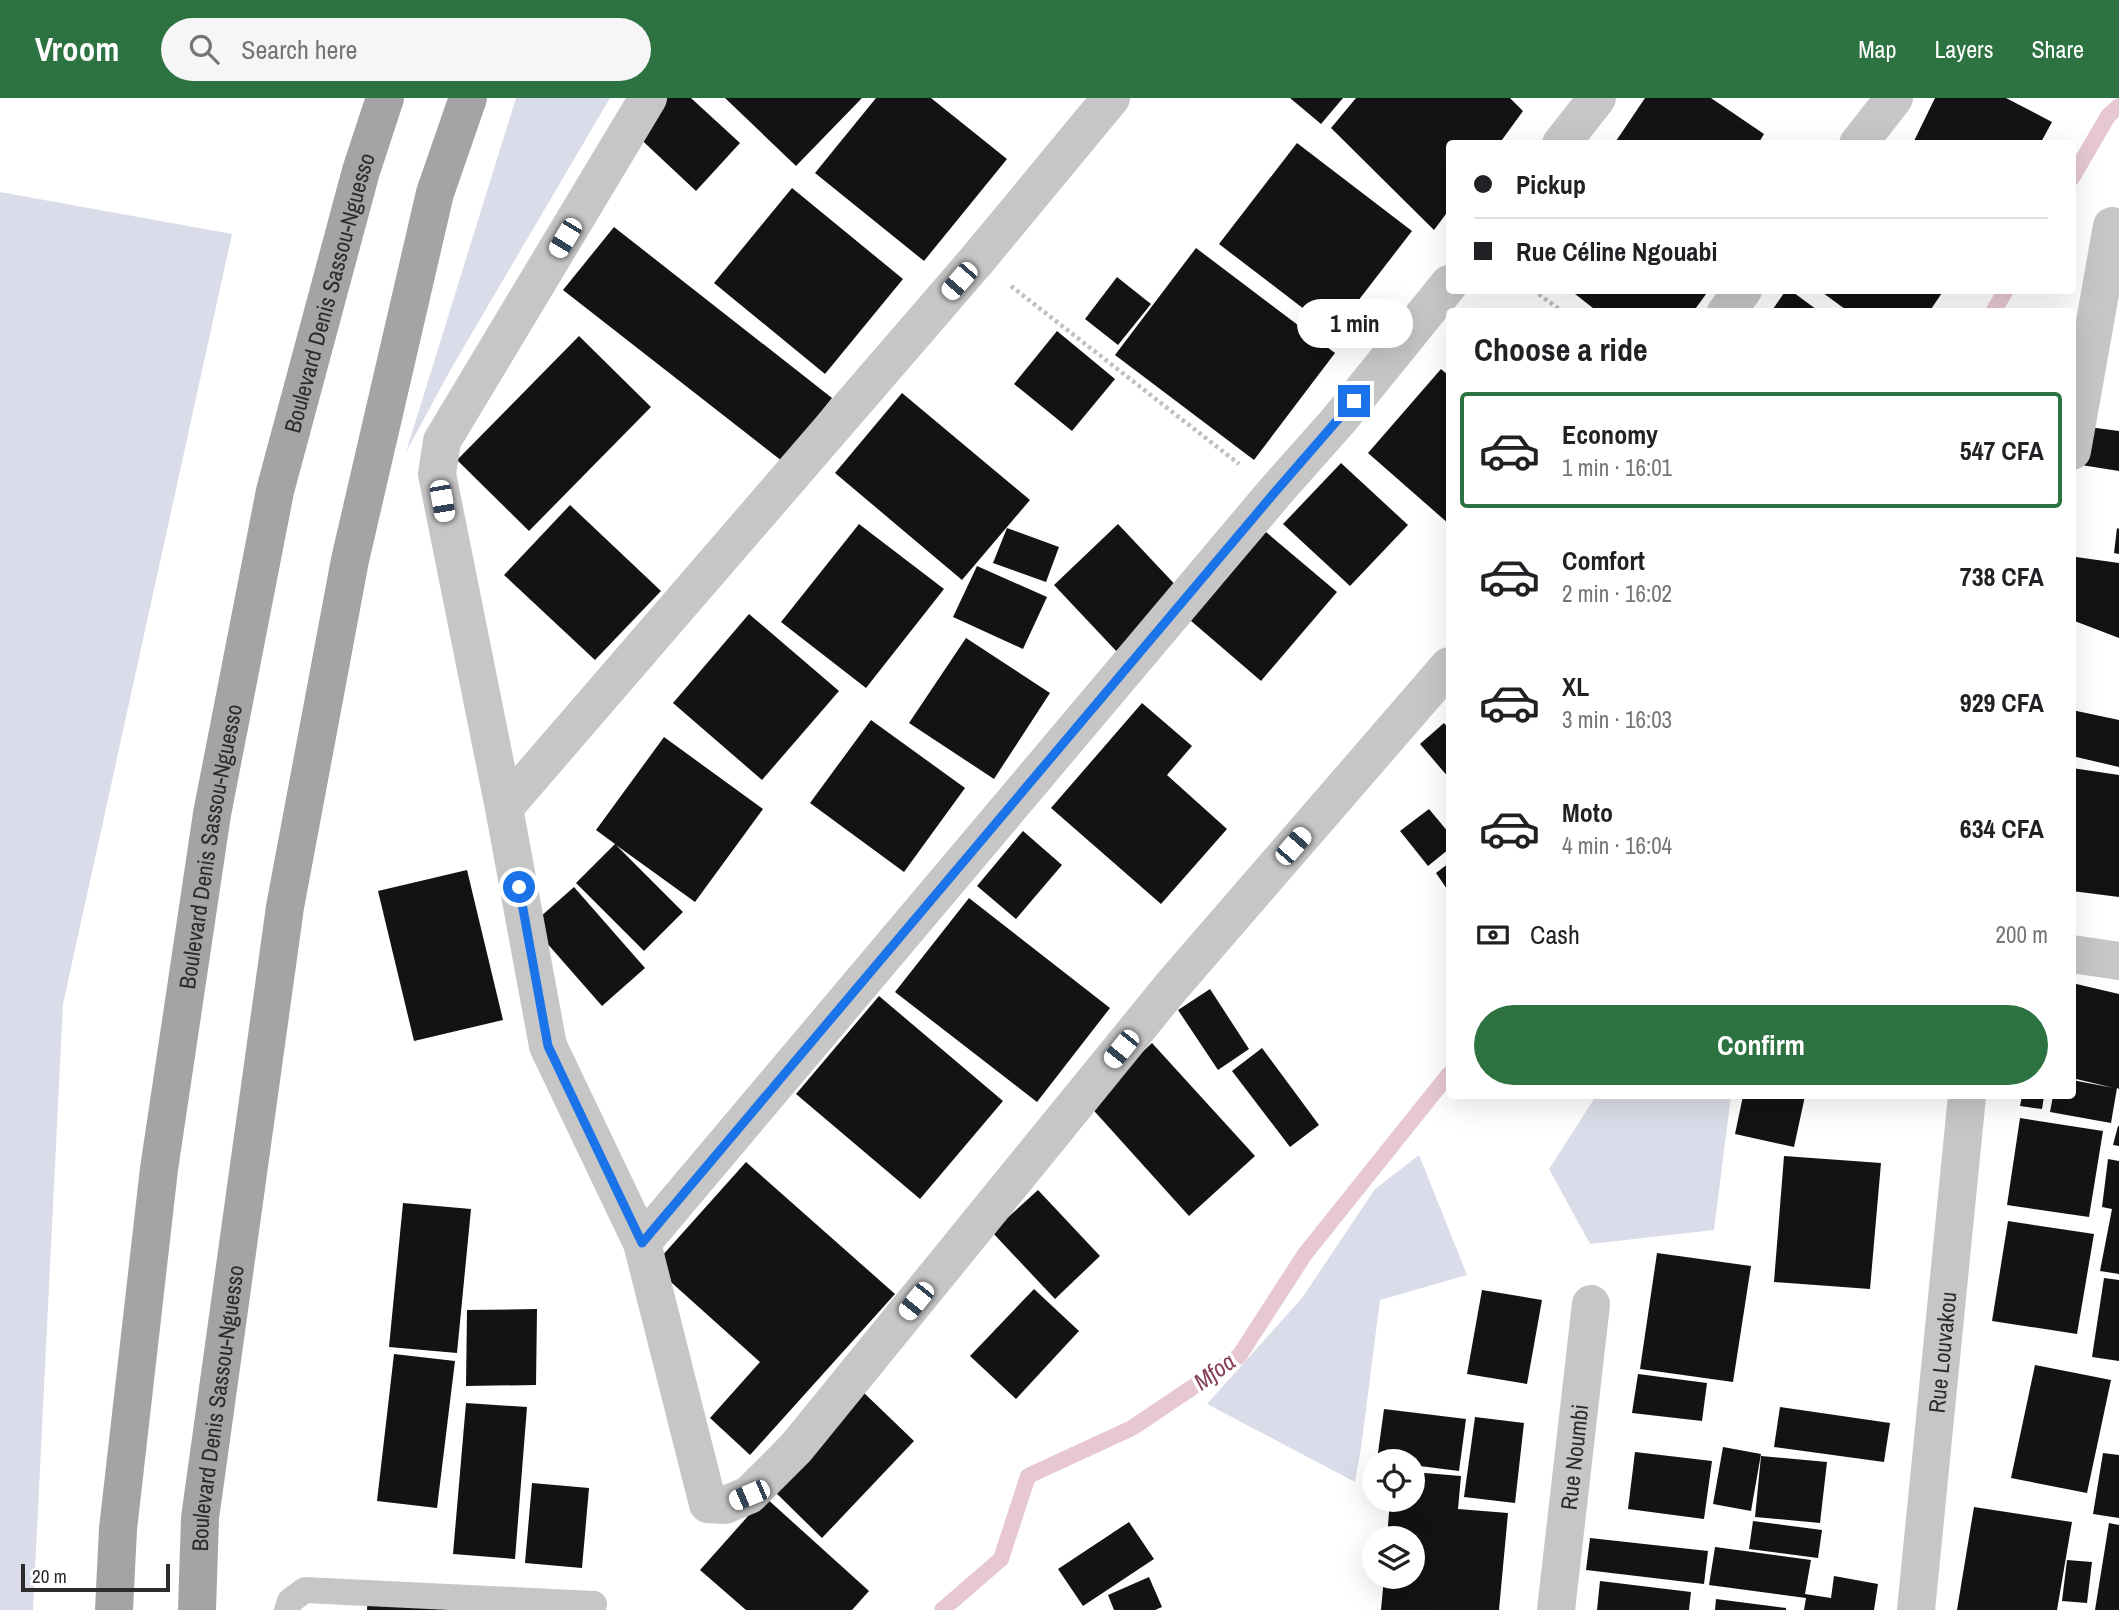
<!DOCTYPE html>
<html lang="en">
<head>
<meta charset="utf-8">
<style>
  body { margin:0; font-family:"Archivo Narrow",sans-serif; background:#f6f6f6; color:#202124; height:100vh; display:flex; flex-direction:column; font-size:26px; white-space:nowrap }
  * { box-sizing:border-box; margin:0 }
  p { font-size:23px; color:#757577 }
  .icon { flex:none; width:38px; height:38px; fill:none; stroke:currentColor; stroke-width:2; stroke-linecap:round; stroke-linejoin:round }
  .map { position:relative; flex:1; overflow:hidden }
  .details { position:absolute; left:1446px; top:210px; width:630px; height:791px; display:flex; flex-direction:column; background:#fff; border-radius:7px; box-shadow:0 7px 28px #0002 }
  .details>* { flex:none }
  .hud { position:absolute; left:1446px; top:42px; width:630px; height:154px; border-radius:7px; box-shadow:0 7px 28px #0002; display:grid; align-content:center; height:154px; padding:0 28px; background:#fff }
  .controls { position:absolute; left:1362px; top:1351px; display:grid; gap:14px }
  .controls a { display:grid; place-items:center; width:63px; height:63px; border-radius:50%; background:#fff; box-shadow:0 7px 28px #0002; font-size:35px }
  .scale { position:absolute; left:21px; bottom:18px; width:149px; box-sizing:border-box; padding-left:7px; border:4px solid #2c2c2c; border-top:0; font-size:19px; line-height:24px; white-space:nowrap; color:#2c2c2c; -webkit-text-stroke:5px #fff; paint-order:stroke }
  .end { position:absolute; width:32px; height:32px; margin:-16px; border:9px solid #1a73e8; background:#fff; box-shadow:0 0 0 4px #fff }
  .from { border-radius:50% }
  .bubble { position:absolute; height:49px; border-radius:24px; background:#fff; box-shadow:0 7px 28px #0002; font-size:23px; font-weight:700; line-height:49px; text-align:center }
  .car { position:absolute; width:21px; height:42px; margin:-21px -10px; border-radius:9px; box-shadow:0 0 5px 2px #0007; background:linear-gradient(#fff 24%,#345 0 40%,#fff 0 76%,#345 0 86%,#fff 0) }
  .hud b { display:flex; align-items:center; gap:24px; height:66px; font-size:26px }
  .hud b+b { border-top:2px solid #e0e0e0 }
  .hud i { width:18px; height:18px; background:#202124 }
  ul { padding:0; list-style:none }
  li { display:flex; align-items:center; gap:21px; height:116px; margin:0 14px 10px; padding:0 14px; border:4px solid transparent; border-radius:7px }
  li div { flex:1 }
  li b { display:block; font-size:26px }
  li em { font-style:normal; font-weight:700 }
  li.current { border-color:#2d7241 }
  li>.icon { width:63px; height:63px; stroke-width:1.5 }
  h2 { padding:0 28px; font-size:32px; line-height:84px }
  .pay { display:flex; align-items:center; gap:18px; height:77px; padding:0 28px; font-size:26px }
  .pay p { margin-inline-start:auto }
  .button { display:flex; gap:14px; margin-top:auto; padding:14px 28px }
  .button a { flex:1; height:80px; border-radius:42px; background:#2d7241; color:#fff; font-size:28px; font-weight:700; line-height:80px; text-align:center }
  header { display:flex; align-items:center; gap:42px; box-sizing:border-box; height:98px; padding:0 35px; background:#2d7241; color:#fff }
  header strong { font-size:33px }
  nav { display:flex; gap:38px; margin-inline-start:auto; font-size:24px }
  .search { width:490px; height:63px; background:#f6f6f6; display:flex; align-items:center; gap:18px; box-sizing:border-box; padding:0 24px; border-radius:38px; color:#757577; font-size:26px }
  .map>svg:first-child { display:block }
  .green { fill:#dadde9 }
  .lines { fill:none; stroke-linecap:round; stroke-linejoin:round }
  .stream { stroke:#e7c8d0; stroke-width:16 }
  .building { fill:#131313 }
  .path { stroke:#c0c0c0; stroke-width:4.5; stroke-dasharray:3.5 3.5; stroke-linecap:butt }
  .service { stroke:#c6c6c6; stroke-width:26 }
  .minor { stroke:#c6c6c6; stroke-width:38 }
  .primary { stroke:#a4a4a4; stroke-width:38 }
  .route { stroke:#1a73e8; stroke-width:9 }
  .labels { text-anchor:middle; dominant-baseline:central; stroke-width:7; stroke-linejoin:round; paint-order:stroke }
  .street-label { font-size:23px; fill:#2c2c2c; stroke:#fff }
  .water-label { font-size:24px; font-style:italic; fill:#864254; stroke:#fff }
</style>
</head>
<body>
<header>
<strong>Vroom</strong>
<div class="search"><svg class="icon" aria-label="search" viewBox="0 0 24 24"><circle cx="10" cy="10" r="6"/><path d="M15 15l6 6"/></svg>Search here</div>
<nav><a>Map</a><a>Layers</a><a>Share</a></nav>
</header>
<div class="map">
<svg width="2119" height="1512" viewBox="0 0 2119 1512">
  <rect width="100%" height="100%" fill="#fff"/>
  <g class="green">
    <path d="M 516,0 L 610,0 L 452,269 L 406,354 Z"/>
    <path d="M 0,94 L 232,136 L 63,906 L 33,1512 L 0,1512 Z"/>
    <path d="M 1596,998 L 1731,998 L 1714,1132 L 1590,1146 L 1549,1071 Z"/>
    <path d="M 1419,1057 L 1467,1177 L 1380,1202 L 1361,1350 L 1355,1384 L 1207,1306 L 1302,1200 L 1375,1091 Z"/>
  </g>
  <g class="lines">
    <g class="stream">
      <path d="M 2072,80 L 2108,18 L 2119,8"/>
      <path d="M 1993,214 L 2006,192"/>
      <path d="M 942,1512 L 1001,1461 L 1028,1378 L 1132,1330 L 1239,1258 L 1305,1156 L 1449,976"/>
    </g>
  </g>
  <g class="building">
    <path d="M 661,0 L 691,0 L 740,45 L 696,93 L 632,33 Z"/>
    <path d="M 725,0 L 862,0 L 796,68 Z"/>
    <path d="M 876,0 L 931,0 L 1007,61 L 924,163 L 815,75 Z"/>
    <path d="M 1290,0 L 1343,0 L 1321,26 Z"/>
    <path d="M 1356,0 L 1510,0 L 1523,13 L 1499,46 L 1449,46 L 1449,112 L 1434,132 L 1331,30 Z"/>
    <path d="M 1645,0 L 1711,0 L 1764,36 L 1758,46 L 1614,46 Z"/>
    <path d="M 1935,0 L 2006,0 L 2052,24 L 2040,46 L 1919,46 L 1914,43 Z"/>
    <path d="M 1297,45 L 1412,133 L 1334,234 L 1219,146 Z"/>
    <path d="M 792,90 L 903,181 L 825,276 L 714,185 Z"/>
    <path d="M 614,129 L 832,300 L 782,363 L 563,192 Z"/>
    <path d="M 1196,150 L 1335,255 L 1254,362 L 1115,257 Z"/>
    <path d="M 1117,179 L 1151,206 L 1118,247 L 1085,221 Z"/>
    <path d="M 1570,192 L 1709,192 L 1693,214 L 1598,214 Z"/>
    <path d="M 1786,192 L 1790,192 L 1820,214 L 1771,214 Z"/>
    <path d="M 1819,192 L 1944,192 L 1929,214 L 1849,214 Z"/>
    <path d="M 1057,233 L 1115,281 L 1072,333 L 1014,286 Z"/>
    <path d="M 579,238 L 651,309 L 529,433 L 457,362 Z"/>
    <path d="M 1441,271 L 1449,278 L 1449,426 L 1368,355 Z"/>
    <path d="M 902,295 L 1030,402 L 962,482 L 835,375 Z"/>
    <path d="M 2081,328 L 2119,333 L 2119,373 L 2075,366 Z"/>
    <path d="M 1341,365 L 1408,427 L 1350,488 L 1283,426 Z"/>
    <path d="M 570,407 L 661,493 L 595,562 L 504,477 Z"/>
    <path d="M 859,426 L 944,491 L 866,590 L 781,524 Z"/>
    <path d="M 1118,426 L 1183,495 L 1119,556 L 1054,487 Z"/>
    <path d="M 1007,430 L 1059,449 L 1046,484 L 993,465 Z"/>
    <path d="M 2117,430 L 2119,431 L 2119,456 L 2114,455 Z"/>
    <path d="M 1266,434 L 1337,494 L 1261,583 L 1190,522 Z"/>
    <path d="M 2076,459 L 2119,465 L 2119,540 L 2072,522 L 2072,489 Z"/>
    <path d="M 977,468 L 1047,499 L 1023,551 L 953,519 Z"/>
    <path d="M 749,516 L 839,593 L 762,682 L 673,605 Z"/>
    <path d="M 966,540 L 1050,595 L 994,681 L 909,625 Z"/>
    <path d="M 1142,605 L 1192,648 L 1167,677 L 1227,731 L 1161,806 L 1051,710 Z"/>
    <path d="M 2072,612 L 2119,622 L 2119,669 L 2072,658 Z"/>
    <path d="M 871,622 L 965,690 L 904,774 L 810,705 Z"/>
    <path d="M 1444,625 L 1449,631 L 1449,680 L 1420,646 Z"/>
    <path d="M 664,639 L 763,711 L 695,804 L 616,747 L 683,814 L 644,853 L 576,785 L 615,746 L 596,732 Z"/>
    <path d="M 2072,670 L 2119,677 L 2119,799 L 2072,793 Z"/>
    <path d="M 1429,711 L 1449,735 L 1449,751 L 1428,768 L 1400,733 Z"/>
    <path d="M 1023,733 L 1062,767 L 1016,821 L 977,788 Z"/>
    <path d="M 1449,765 L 1449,794 L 1436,775 Z"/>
    <path d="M 467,772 L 503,922 L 414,943 L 378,793 Z"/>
    <path d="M 574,789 L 645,870 L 602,908 L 531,827 Z"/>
    <path d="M 969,800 L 1110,910 L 1037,1004 L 895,894 Z"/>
    <path d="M 2072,885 L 2119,896 L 2119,991 L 2117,990 L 2111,1025 L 2050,1014 L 2053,998 L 2072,998 L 2072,982 L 2114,990 L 2072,980 Z"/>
    <path d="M 1210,891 L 1249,951 L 1218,972 L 1178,912 Z"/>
    <path d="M 879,898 L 1003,1003 L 920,1101 L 796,996 Z"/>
    <path d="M 1152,945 L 1255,1058 L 1189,1118 L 1087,1005 Z"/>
    <path d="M 1262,950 L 1319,1027 L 1290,1049 L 1232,973 Z"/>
    <path d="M 1743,998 L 1805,998 L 1794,1049 L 1735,1036 Z"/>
    <path d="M 2022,998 L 2044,998 L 2042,1011 L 2020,1008 Z"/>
    <path d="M 2020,1020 L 2103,1033 L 2089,1119 L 2007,1107 Z"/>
    <path d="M 2118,1028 L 2119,1028 L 2119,1048 L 2113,1047 Z"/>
    <path d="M 1784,1058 L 1881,1065 L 1870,1191 L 1774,1184 Z"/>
    <path d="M 2108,1061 L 2119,1063 L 2119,1176 L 2100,1173 L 2112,1111 L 2102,1109 Z"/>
    <path d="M 746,1064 L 895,1196 L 750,1357 L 710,1320 L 760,1264 L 653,1168 Z"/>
    <path d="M 1038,1092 L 1100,1158 L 1055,1201 L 992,1134 Z"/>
    <path d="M 403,1105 L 471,1111 L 457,1255 L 389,1249 Z"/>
    <path d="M 2008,1123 L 2094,1136 L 2077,1236 L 1992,1223 Z"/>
    <path d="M 1657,1155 L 1751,1168 L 1733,1284 L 1640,1271 Z"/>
    <path d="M 2104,1180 L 2119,1182 L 2119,1263 L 2092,1259 Z"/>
    <path d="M 1034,1191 L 1079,1233 L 1016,1301 L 970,1258 Z"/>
    <path d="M 1482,1192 L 1542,1202 L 1527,1286 L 1467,1276 Z"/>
    <path d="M 537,1211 L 536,1287 L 466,1288 L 467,1212 Z"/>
    <path d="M 394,1256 L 455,1263 L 437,1410 L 377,1403 Z"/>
    <path d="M 2035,1267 L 2111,1282 L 2087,1395 L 2011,1380 Z"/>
    <path d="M 1638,1276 L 1707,1285 L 1702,1323 L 1632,1315 Z"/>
    <path d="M 861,1292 L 914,1343 L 822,1440 L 770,1389 Z"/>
    <path d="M 466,1305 L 527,1309 L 515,1461 L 453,1456 Z"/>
    <path d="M 1780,1309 L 1890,1325 L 1884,1364 L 1774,1349 Z"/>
    <path d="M 1384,1311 L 1466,1321 L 1459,1373 L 1412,1367 L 1412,1363 L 1377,1362 Z"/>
    <path d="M 1475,1319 L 1524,1325 L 1515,1405 L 1464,1399 Z"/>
    <path d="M 1723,1349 L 1761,1356 L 1751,1413 L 1713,1406 Z"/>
    <path d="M 1635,1354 L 1712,1363 L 1704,1421 L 1628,1411 Z"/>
    <path d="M 2103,1355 L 2119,1357 L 2119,1420 L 2093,1416 Z"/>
    <path d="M 1761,1358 L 1827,1364 L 1820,1425 L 1755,1419 Z"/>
    <path d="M 1412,1374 L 1461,1378 L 1458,1411 L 1508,1415 L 1499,1512 L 1381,1512 L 1384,1479 L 1412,1479 L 1412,1440 L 1387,1440 L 1390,1402 L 1412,1402 Z"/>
    <path d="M 532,1385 L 589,1390 L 582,1470 L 525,1465 Z"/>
    <path d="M 765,1399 L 869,1493 L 852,1512 L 746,1512 L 700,1472 Z"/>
    <path d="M 1974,1409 L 2072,1424 L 2057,1512 L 1957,1512 Z"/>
    <path d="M 1753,1423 L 1822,1432 L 1818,1460 L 1749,1451 Z"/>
    <path d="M 1129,1424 L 1154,1461 L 1083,1508 L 1058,1471 Z"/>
    <path d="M 2109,1425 L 2119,1427 L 2119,1512 L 2095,1512 Z"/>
    <path d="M 1590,1440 L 1708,1453 L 1704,1486 L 1586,1472 Z"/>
    <path d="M 1715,1449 L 1811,1462 L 1805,1496 L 1831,1500 L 1834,1478 L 1878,1486 L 1874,1512 L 1804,1512 L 1806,1500 L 1709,1487 Z"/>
    <path d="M 2067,1462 L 2092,1464 L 2087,1505 L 2062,1503 Z"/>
    <path d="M 1149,1479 L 1162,1509 L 1155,1512 L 1114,1512 L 1108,1497 Z"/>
    <path d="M 1600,1483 L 1691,1494 L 1689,1512 L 1597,1512 Z"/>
    <path d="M 368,1497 L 454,1512 L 367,1512 Z"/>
    <path d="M 1716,1501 L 1786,1510 L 1786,1512 L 1715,1512 Z"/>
  </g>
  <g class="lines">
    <g class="path">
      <path d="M 1011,188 L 1239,366"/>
      <path d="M 1533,192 L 1563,214"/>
    </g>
    <path class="service" d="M 287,1512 L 290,1503 L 305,1492 L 594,1506"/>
    <g class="minor">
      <path d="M 648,0 L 442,343 L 437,376 L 504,710 L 548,948 L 642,1145 L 708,1406 L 725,1407 L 749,1397 L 796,1350 L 1172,888 L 1449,568"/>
      <path d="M 1561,46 L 1597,0"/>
      <path d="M 1858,46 L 1894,0"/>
      <path d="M 1726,214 L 1743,192"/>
      <path d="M 2072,353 L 2112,128"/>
      <path d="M 504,710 L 977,162 L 1111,0"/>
      <path d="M 2072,856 L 2119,863"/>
      <path d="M 642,1145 L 1275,394 L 1338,323 L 1449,186"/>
      <path id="s1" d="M 1556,1512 L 1591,1206"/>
      <path id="s2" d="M 1916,1512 L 1967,998"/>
    </g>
    <g class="primary">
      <path id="s3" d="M 114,1512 L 118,1431 L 159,1071 L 212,716 L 275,393 L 361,73 L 385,0"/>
      <path id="s4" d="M 197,1512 L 200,1420 L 285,809 L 350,462 L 435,95 L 468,0"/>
    </g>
  </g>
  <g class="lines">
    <path class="route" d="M 519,789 L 548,948 L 642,1145 L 1275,394 L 1354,303"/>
  </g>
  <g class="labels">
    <g class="street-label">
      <text stroke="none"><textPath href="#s3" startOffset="1337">Boulevard Denis Sassou-Nguesso</textPath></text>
      <text stroke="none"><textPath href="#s3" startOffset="770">Boulevard Denis Sassou-Nguesso</textPath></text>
      <text stroke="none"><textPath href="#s2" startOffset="259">Rue Louvakou</textPath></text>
      <text stroke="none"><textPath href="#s4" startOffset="203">Boulevard Denis Sassou-Nguesso</textPath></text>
      <text stroke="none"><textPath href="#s1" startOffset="154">Rue Noumbi</textPath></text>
    </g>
    <g class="water-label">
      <text transform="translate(1214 1273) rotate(-36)">Mfoa</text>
    </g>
  </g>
</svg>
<div class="controls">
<a><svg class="icon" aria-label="locate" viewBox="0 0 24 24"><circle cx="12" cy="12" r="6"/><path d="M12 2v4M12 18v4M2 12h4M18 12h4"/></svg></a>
<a><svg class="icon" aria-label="layers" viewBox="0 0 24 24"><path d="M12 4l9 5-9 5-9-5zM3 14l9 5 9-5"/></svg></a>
</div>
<div class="scale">20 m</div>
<i class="end from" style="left:519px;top:789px"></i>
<i class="end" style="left:1354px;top:303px"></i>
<div class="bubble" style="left:1297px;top:201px;width:116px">1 min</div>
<i class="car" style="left:565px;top:140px;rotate:211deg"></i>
<i class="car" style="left:959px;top:183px;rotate:221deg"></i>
<i class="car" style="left:442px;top:403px;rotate:170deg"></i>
<i class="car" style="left:1293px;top:748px;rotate:41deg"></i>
<i class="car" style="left:1121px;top:951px;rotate:219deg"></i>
<i class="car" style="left:916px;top:1203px;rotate:219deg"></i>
<i class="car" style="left:749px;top:1397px;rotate:247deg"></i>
<div class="hud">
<b><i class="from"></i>Pickup</b>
<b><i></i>Rue Céline Ngouabi</b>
</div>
<section class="details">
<h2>Choose a ride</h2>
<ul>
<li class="current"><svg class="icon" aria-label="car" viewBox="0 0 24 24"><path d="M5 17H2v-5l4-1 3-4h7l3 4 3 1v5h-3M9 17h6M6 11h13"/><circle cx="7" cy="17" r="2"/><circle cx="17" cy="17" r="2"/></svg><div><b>Economy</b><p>1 min · 16:01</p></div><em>547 CFA</em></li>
<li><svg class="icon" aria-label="car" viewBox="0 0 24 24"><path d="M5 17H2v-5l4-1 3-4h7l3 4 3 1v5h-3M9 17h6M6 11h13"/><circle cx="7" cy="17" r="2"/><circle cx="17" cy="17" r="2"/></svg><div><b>Comfort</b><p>2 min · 16:02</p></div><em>738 CFA</em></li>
<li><svg class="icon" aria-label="car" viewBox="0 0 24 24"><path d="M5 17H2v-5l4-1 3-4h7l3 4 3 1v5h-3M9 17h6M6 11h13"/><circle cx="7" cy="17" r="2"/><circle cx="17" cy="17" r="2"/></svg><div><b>XL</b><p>3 min · 16:03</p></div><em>929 CFA</em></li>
<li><svg class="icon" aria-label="car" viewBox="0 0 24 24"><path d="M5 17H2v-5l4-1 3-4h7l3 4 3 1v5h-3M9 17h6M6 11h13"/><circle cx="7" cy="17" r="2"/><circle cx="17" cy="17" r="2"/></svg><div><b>Moto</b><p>4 min · 16:04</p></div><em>634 CFA</em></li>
</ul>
<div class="pay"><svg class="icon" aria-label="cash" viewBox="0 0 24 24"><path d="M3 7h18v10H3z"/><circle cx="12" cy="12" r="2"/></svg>Cash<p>200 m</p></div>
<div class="button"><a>Confirm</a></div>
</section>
</div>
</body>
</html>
